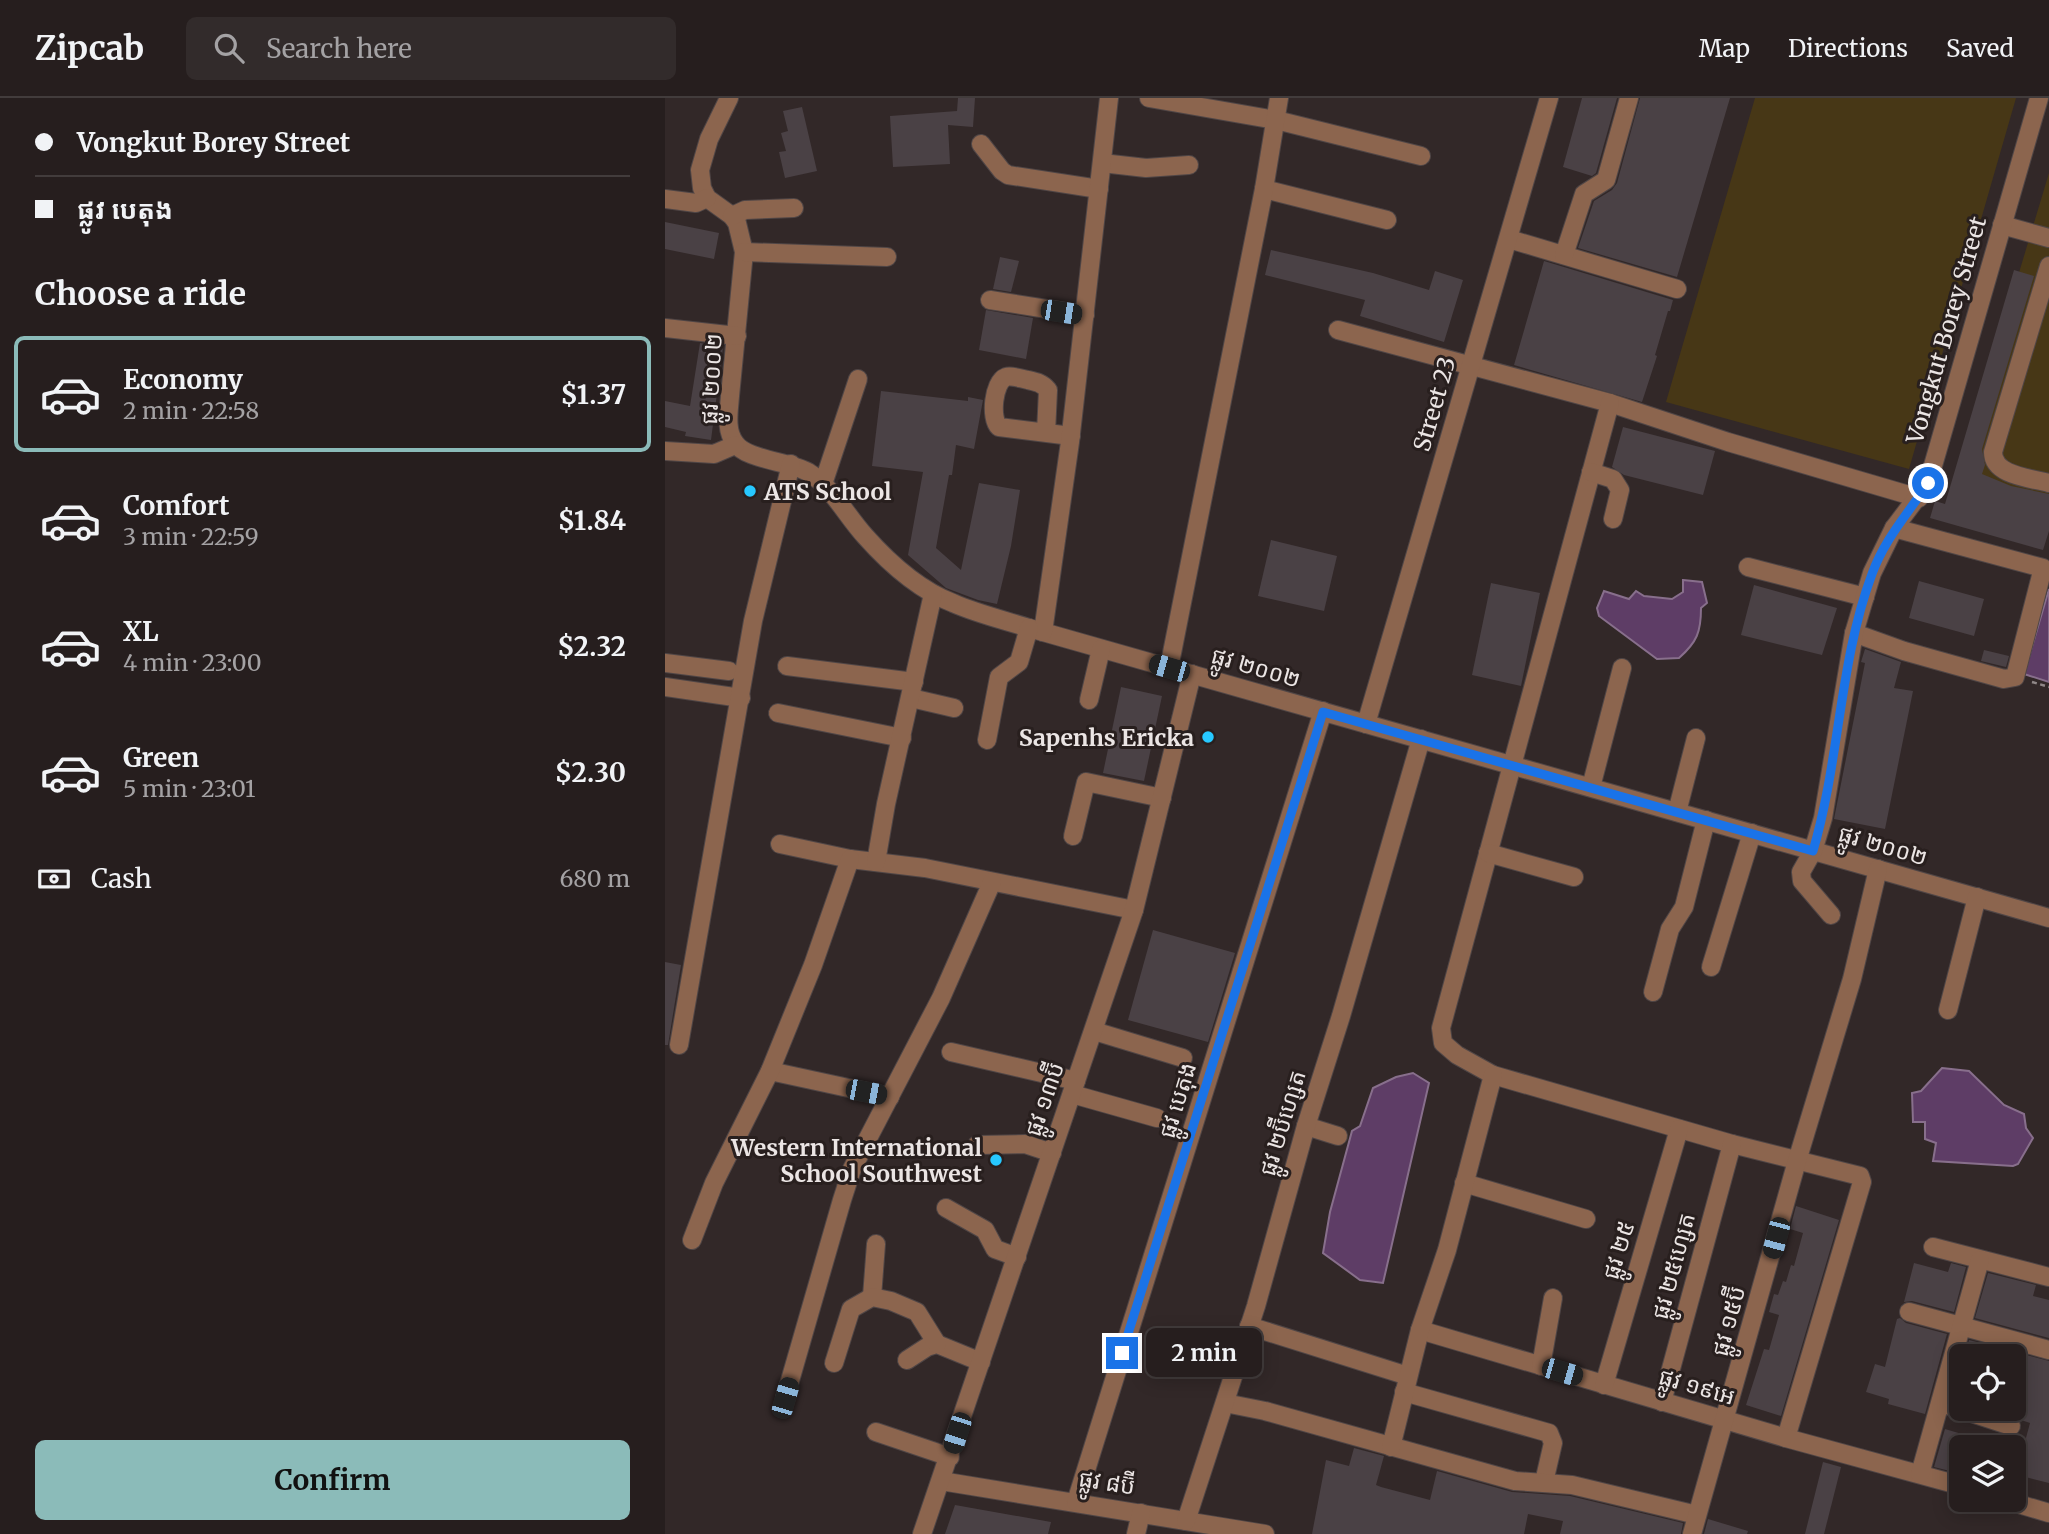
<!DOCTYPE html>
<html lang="en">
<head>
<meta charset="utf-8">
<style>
  body { margin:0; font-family:Merriweather,"Noto Sans Khmer",serif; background:#322b2b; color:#f1f3f6; height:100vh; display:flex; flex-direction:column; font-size:26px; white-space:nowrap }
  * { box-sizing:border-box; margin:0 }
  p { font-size:23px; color:#a4a2a4 }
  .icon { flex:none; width:38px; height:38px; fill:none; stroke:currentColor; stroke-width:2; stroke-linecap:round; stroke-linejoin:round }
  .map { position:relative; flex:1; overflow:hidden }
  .panel { display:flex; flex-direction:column; background:#261e1e; width:665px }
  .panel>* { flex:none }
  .banner { display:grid; align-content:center; height:154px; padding:0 35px; background:#261e1e }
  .controls { position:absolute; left:1284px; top:1246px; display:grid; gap:14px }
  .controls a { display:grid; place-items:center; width:77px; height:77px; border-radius:10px; background:#261e1e; box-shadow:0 4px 18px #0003,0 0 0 2px #423c3c; font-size:35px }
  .end { position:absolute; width:32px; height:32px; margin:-16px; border:9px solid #1a73e8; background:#fff; box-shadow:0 0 0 4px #fff }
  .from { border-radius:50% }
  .bubble { position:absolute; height:49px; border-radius:10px; background:#261e1e; box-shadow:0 4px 18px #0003,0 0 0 2px #423c3c; font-size:23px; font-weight:700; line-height:49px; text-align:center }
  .car { position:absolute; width:21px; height:42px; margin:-21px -10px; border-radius:9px; box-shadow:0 0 5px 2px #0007; background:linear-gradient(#222 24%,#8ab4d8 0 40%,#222 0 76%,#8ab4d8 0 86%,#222 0) }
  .banner b { display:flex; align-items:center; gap:24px; height:66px; font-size:26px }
  .banner b+b { border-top:2px solid #423c3c }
  .banner i { width:18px; height:18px; background:#f1f3f6 }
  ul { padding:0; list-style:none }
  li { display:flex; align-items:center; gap:21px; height:116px; margin:0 14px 10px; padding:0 21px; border:4px solid transparent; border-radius:10px }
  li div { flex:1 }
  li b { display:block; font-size:26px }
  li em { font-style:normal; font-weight:700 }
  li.active { border-color:#8bbbb9 }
  li>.icon { width:63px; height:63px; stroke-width:1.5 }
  h2 { padding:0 35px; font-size:32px; line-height:84px }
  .pay { display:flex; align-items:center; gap:18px; height:77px; padding:0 35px; font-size:26px }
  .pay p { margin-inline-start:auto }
  .button { display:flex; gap:14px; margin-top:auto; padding:14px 35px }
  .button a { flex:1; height:80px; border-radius:10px; background:#8bbbb9; color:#111; font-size:28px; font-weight:700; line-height:80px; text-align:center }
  header { display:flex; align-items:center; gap:42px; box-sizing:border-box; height:98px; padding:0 35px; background:#261e1e; border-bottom:2px solid #423c3c }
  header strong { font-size:33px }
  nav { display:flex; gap:38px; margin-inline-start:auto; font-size:24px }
  .search { width:490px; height:63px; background:#322b2b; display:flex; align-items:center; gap:18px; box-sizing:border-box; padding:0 24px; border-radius:10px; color:#a4a2a4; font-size:26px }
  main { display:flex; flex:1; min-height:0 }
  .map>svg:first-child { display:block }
  .green { fill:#473716 }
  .water { fill:#5e3d66; stroke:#886f8c; stroke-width:2 }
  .building { fill:#4a4145 }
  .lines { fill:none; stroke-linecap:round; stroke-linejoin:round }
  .minor-casing { stroke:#504646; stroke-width:20 }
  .path { stroke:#908888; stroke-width:2.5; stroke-dasharray:5 3.5; stroke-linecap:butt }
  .minor { stroke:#8c654e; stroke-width:18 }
  .route { stroke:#1a73e8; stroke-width:9 }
  .poi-dot { fill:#27c8ff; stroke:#281f1e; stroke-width:2.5 }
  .labels { text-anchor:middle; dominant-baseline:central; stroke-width:6; stroke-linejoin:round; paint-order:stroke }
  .street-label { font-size:23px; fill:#ebe5e4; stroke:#281f1e }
  .poi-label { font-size:23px; font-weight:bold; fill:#ebe5e4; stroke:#281f1e; text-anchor:end }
</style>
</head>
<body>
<header>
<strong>Zipcab</strong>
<div class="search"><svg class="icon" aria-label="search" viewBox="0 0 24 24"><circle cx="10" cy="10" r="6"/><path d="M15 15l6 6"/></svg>Search here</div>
<nav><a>Map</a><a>Directions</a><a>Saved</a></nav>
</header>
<main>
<section class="panel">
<div class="banner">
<b><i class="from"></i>Vongkut Borey Street</b>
<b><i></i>ផ្លូវ បេតុង</b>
</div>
<h2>Choose a ride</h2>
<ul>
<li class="active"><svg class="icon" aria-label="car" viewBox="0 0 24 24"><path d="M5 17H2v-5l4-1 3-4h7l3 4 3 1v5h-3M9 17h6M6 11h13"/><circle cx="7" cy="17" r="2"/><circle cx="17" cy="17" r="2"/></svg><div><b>Economy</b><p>2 min · 22:58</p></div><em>$1.37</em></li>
<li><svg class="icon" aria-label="car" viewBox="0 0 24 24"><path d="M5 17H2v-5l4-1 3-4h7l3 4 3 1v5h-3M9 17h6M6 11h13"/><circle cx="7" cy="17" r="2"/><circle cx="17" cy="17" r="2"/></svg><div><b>Comfort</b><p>3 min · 22:59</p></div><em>$1.84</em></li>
<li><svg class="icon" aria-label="car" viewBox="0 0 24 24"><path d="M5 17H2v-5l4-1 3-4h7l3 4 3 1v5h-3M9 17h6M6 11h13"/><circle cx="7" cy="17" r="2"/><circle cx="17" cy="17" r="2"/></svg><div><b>XL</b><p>4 min · 23:00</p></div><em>$2.32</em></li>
<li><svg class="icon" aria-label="car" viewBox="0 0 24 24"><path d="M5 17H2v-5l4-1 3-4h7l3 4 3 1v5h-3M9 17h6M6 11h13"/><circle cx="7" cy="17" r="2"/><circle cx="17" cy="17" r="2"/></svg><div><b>Green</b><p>5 min · 23:01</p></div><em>$2.30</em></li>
</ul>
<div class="pay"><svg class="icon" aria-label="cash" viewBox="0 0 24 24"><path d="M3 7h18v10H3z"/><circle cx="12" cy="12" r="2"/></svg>Cash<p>680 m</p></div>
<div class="button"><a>Confirm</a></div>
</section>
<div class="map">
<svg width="1384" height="1436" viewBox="0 0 1384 1436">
  <rect width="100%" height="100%" fill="#322828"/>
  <g class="green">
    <path d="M 1090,0 L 1351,0 L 1244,371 L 1001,304 Z"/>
    <path d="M 1384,75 L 1384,400 L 1294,374 Z"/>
  </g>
  <g class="water">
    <path d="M 1018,482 L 1037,484 L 1042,505 L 1036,510 C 1036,534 1032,544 1014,560 L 992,561 L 934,518 L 932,510 L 939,493 L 964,501 L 971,493 L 979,498 L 1007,501 L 1018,494 Z"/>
    <path d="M 1384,491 L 1384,584 L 1359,576 Z"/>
    <path d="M 1277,970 L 1304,973 L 1339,1007 L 1359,1016 L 1361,1030 L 1368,1040 L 1353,1066 L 1348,1068 L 1268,1063 L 1271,1045 L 1260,1041 L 1260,1024 L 1248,1024 L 1247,995 L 1256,993 Z"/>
    <path d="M 748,975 L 764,985 L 718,1185 L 695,1182 L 658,1155 L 665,1114 L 687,1033 L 695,1028 L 708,990 L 731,979 Z"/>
  </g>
  <g class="building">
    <path d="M 293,0 L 310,0 L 308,29 L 283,27 L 285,66 L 228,69 L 225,18 L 292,13 Z"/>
    <path d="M 917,0 L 952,0 L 931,75 L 927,78 L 898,69 Z"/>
    <path d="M 975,0 L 1065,0 L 1012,179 L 913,150 L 929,103 L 947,92 L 952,85 Z"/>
    <path d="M 137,9 L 152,73 L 120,80 L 114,54 L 121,53 L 116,35 L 123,33 L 118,13 Z"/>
    <path d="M 0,124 L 54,135 L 49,161 L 0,151 Z"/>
    <path d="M 606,152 L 708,175 L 764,192 L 770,173 L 798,182 L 779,244 L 695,218 L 700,202 L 600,177 Z"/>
    <path d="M 335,159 L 354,163 L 346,194 L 328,191 Z"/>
    <path d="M 879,163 L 1008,202 L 1005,213 L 1003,213 L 990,257 L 992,258 L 977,304 L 849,267 Z"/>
    <path d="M 1349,172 L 1369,178 L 1317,351 L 1320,367 L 1317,376 L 1346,388 L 1384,396 L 1384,433 L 1378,452 L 1265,420 L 1270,403 L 1280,406 Z"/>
    <path d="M 321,212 L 368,220 L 361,261 L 314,252 Z"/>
    <path d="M 35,245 L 58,249 L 46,342 L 20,338 L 21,334 L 0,329 L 0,303 L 25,308 Z"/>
    <path d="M 216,293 L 303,303 L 303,299 L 318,302 L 309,351 L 291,347 L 287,377 L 284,377 L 271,450 L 296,472 L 314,385 L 355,392 L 346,448 L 332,506 L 313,502 L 281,490 L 243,457 L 258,374 L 207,368 Z"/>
    <path d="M 958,329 L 1050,353 L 1038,397 L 959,377 L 947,369 Z"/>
    <path d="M 606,442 L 672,458 L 659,513 L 593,498 Z"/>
    <path d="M 1254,483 L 1319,501 L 1309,538 L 1244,520 Z"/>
    <path d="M 826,485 L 875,495 L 856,588 L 807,577 Z"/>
    <path d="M 1089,487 L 1172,510 L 1157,557 L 1076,537 Z"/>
    <path d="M 1200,551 L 1236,564 L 1229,590 L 1248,593 L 1220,731 L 1169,721 L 1200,565 L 1196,564 Z"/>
    <path d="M 1319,552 L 1344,558 L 1341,569 L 1316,563 Z"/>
    <path d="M 456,589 L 497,598 L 479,683 L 438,675 Z"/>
    <path d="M 488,832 L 570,855 L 543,944 L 463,922 Z"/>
    <path d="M 0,864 L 16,867 L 3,947 L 0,947 Z"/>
    <path d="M 1131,1108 L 1174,1122 L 1116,1318 L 1081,1307 L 1099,1251 L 1104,1252 L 1114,1217 L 1104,1214 L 1109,1196 L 1113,1197 L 1118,1183 L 1121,1184 L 1126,1167 L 1129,1168 L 1138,1135 L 1125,1131 Z"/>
    <path d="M 1249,1165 L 1283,1174 L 1286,1165 L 1301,1169 L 1289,1214 L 1247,1203 L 1239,1204 Z"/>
    <path d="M 1323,1175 L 1371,1187 L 1368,1198 L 1384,1202 L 1384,1240 L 1310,1220 Z"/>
    <path d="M 1235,1220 L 1241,1225 L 1282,1236 L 1260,1316 L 1223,1306 L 1224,1301 L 1201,1294 L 1210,1266 L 1220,1269 L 1232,1221 Z"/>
    <path d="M 1304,1242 L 1384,1263 L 1384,1385 L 1349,1376 L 1349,1351 L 1358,1351 L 1365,1325 L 1356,1322 L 1349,1317 L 1349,1258 L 1300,1258 Z"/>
    <path d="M 1280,1331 L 1327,1345 L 1327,1349 L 1297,1349 L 1297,1376 L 1269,1369 Z"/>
    <path d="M 689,1350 L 719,1358 L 711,1387 L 716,1389 L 765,1402 L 772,1373 L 847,1394 L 905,1398 L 1018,1425 L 1016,1436 L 895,1436 L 898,1423 L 863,1416 L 859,1436 L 647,1436 L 661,1362 L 684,1368 Z"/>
    <path d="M 1158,1364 L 1176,1369 L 1159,1436 L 1140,1436 Z"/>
    <path d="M 290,1407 L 386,1424 L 383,1436 L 280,1436 Z"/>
    <path d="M 1043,1421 L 1083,1433 L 1082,1436 L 1039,1436 Z"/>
  </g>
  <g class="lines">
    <defs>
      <g id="minor">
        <path d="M 64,0 L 44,41 L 35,72 L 37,90 L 42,100 L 67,118 L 72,125 L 79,154 L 65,298 C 64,313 60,332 70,345 C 81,362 124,363 143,374 C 167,389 181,417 200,438 C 224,465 254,492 288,505 C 313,516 339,522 364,530 L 1384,820"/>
        <path d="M 484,0 L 611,22 L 756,58"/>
        <path d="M 316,46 L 337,73 L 343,77 L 434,91"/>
        <path d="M 437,65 L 481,70 L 524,67"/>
        <path d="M 599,91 L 722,122"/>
        <path d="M 0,101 L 31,105 L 42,100"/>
        <path d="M 67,118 L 80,112 L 129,110"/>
        <path d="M 1337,127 L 1384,140"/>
        <path d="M 844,141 L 1012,191"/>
        <path d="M 79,154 L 222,159"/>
        <path d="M 899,157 L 919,96 L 941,82 L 964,0"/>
        <path d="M 1384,168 L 1328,354 C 1328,378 1366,380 1384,385"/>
        <path d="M 325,202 L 420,217"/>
        <path d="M 0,230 L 72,238"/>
        <path d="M 673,232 L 945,305 L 1063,344 L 1254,400"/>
        <path d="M 945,305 L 776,930 L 778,945 L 792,957 L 828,977 L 1067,1046 L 1195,1078 L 1197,1084 L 1121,1340"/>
        <path d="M 381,335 L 383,292 C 377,285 372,284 363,282 C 357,281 347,277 341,279 C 328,284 325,321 334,329 L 406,338"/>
        <path d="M 0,353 L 49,356 L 70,347"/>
        <path d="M 926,374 L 948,381 L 955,392 L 948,421"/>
        <path d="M 158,386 L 193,281"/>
        <path d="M 1083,469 L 1200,499"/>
        <path d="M 378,534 L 405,344 L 444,0"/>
        <path d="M 1189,535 L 1239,553 L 1339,581 L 1350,579 L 1378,470 L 1229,430"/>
        <path d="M 0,565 L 64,573"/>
        <path d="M 122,568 L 249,584"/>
        <path d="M 504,570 L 599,91 L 614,0"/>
        <path d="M 0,589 L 76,600"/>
        <path d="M 246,600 L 289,610"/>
        <path d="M 424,602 L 436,551"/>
        <path d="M 113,615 L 237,640"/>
        <path d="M 701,626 L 884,0"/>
        <path d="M 322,642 L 334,579 L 354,564 L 364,530"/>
        <path d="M 926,689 L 957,570"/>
        <path d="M 1012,714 L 1031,640"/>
        <path d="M 408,738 L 421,684 L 497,700"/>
        <path d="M 115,746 L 185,761 L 260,770 L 469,812"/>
        <path d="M 823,755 L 909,779"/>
        <path d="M 211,764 L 221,706 L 268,496"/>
        <path d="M 1166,817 L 1137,783 L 1136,774 L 1148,753 L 1158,720 L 1189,535 L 1207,475 L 1229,430 L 1263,385 L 1374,0"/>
        <path d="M 1046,869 L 1087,735"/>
        <path d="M 988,894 L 1005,831 L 1019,809 L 1041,722"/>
        <path d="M 1283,912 L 1312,799"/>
        <path d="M 429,933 L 518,960"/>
        <path d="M 14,947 L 88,523 L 126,366"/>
        <path d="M 286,954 L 411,983"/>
        <path d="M 105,973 L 225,999"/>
        <path d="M 407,996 L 492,1020"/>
        <path d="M 641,1028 L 673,1038"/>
        <path d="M 312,1047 L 360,1046 L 387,1055"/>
        <path d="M 799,1085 L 921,1121"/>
        <path d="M 281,1110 L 320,1132 L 330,1151 L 352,1159"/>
        <path d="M 27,1142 L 49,1085 L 105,973 L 148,867 L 185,761"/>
        <path d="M 1268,1149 L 1384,1179"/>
        <path d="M 207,1199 L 211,1146"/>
        <path d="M 1244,1214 L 1384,1252"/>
        <path d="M 584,1228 L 743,1278"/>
        <path d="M 755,1232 L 1121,1340 L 1297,1388"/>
        <path d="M 242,1262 L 262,1249 L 272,1246 L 316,1264"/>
        <path d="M 169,1265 L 186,1211 L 207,1199 L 226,1203 L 252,1214 L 272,1246"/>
        <path d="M 876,1268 L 888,1200"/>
        <path d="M 939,1287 L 1014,1031"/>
        <path d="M 739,1294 L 884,1335 L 888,1345 L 879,1384"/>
        <path d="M 120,1300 L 177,1102 L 187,1071 L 276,900 L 327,784"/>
        <path d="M 997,1304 L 1067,1046"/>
        <path d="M 560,1305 L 600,1313 L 850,1383 L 907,1387 L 1032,1417"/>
        <path d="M 1276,1305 L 1346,1328"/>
        <path d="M 211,1334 L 285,1359"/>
        <path d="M 726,1349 L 755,1232 L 782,1152 L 828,977"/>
        <path d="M 1255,1376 L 1315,1162"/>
        <path d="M 276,1383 L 600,1436"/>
        <path d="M 1340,1402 L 1384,1415"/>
        <path d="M 411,1404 L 658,613"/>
        <path d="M 521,1423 L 591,1208 L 641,1028 L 676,918 L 756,641"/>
        <path d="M 257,1436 L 469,812 L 527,576"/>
        <path d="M 471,1436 L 476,1415"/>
        <path d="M 1027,1436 L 1132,1063 L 1187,881 L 1213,771"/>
      </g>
    </defs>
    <use href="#minor" class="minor-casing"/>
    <path class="path" d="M 1367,584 L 1384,589"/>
    <use href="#minor" class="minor"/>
  </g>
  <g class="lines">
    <path class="route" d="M 457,1255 L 658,614 L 1148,753 C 1175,662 1174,564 1207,476 C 1220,440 1243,416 1263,385"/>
  </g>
  <g class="poi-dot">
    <circle cx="85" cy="393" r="7"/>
    <circle cx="543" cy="639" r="7"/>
    <circle cx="331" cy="1062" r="7"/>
  </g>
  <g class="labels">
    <g class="street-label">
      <text transform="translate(1281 232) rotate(-74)">Vongkut Borey Street</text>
      <text transform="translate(46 281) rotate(-87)">ផ្លូវ ២០០២</text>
      <text transform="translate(769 306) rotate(-74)">Street 23</text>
      <text transform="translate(591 569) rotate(16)">ផ្លូវ ២០០២</text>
      <text transform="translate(1218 747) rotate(16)">ផ្លូវ ២០០២</text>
      <text transform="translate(379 1001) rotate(-71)">ផ្លូវ ១៣ប៊ី</text>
      <text transform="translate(512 1002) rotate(-73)">ផ្លូវ បេតុង</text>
      <text transform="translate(617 1025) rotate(-73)">ផ្លូវ ២ប៊ីហ្សេត</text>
      <text transform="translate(953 1152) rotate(-73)">ផ្លូវ ២៥</text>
      <text transform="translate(1008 1168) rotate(-75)">ផ្លូវ ២៥ហ្សេត</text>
      <text transform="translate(1063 1223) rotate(-75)">ផ្លូវ ១៥ប៊ី</text>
      <text transform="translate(1032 1288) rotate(16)">ផ្លូវ ១៩អេ</text>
      <text transform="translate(442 1384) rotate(9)">ផ្លូវ ៨ប៊ី</text>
    </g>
    <g class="poi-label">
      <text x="99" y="393" text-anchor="start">ATS School</text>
      <text x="529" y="639">Sapenhs Ericka</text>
      <text x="317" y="1049">Western International<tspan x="317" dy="26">School Southwest</tspan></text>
    </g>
  </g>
</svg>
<div class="controls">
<a><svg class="icon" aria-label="locate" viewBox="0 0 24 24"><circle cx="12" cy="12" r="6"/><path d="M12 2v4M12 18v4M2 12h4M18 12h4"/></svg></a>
<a><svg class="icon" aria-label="layers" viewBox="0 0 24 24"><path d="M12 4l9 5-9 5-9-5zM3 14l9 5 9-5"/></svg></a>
</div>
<i class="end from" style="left:1263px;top:385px"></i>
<i class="end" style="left:457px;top:1255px"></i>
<div class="bubble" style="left:481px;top:1230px;width:116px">2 min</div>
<i class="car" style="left:396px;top:214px;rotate:99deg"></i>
<i class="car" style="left:504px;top:570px;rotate:286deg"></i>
<i class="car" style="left:201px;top:994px;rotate:101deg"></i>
<i class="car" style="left:1111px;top:1140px;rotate:195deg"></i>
<i class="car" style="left:897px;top:1274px;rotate:106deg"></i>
<i class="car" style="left:120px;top:1300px;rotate:16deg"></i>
<i class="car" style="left:292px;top:1335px;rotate:198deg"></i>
</div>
</main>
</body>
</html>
